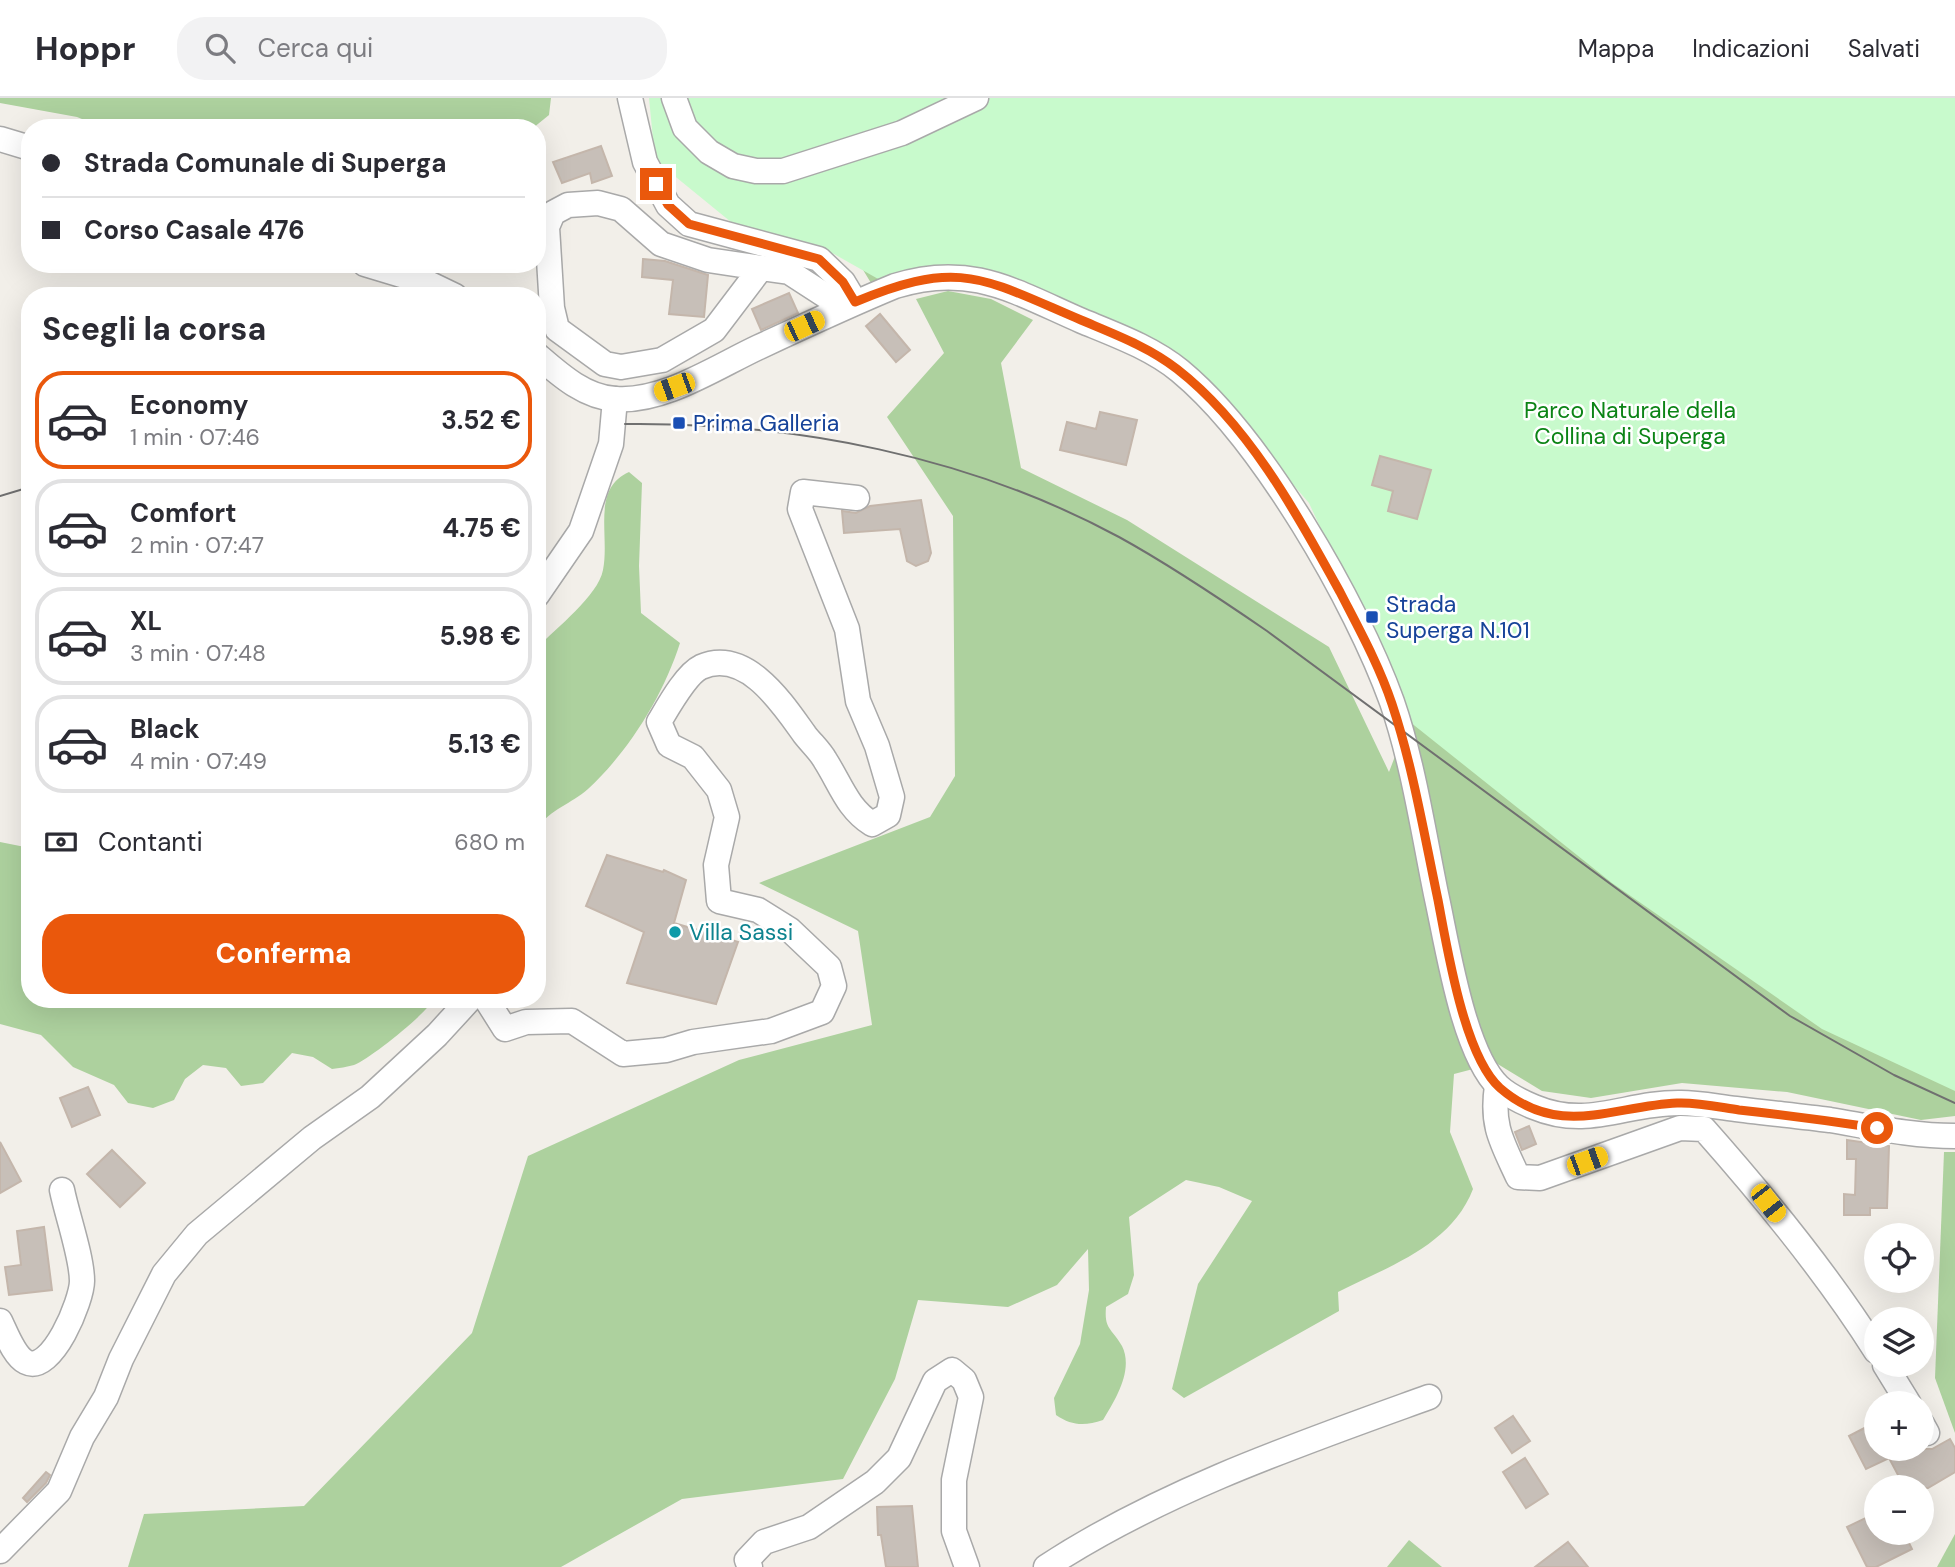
<!DOCTYPE html>
<html lang="it">
<head>
<meta charset="utf-8">
<style>
  body { margin:0; font-family:"DM Sans",sans-serif; background:#f2f2f3; color:#2b2b33; height:100vh; display:flex; flex-direction:column; font-size:26px; white-space:nowrap }
  * { box-sizing:border-box; margin:0 }
  p { font-size:23px; color:#7c7c81 }
  .icon { flex:none; width:38px; height:38px; fill:none; stroke:currentColor; stroke-width:2; stroke-linecap:round; stroke-linejoin:round }
  .map { position:relative; flex:1; overflow:hidden }
  .panel { position:absolute; left:21px; top:189px; width:525px; height:721px; display:flex; flex-direction:column; background:#fff; border-radius:28px; box-shadow:0 7px 28px #0002 }
  .panel>* { flex:none }
  .guide { position:absolute; left:21px; top:21px; width:525px; height:154px; border-radius:28px; box-shadow:0 7px 28px #0002; display:grid; align-content:center; height:154px; padding:0 21px; background:#fff }
  .buttons { position:absolute; left:1864px; top:1125px; display:grid; gap:14px }
  .buttons a { display:grid; place-items:center; width:70px; height:70px; border-radius:50%; background:#fff; box-shadow:0 7px 28px #0002; font-size:35px }
  .end { position:absolute; width:32px; height:32px; margin:-16px; border:9px solid #ea580c; background:#fff; box-shadow:0 0 0 4px #fff }
  .from { border-radius:50% }
  .car { position:absolute; width:21px; height:42px; margin:-21px -10px; border-radius:9px; box-shadow:0 0 5px 2px #0007; background:linear-gradient(#f5c518 24%,#345 0 40%,#f5c518 0 76%,#345 0 86%,#f5c518 0) }
  .guide b { display:flex; align-items:center; gap:24px; height:66px; font-size:26px }
  .guide b+b { border-top:2px solid #e1e1e2 }
  .guide i { width:18px; height:18px; background:#2b2b33 }
  ul { padding:0; list-style:none }
  li { display:flex; align-items:center; gap:21px; height:98px; margin:0 14px 10px; padding:0 7px; border:4px solid #e1e1e2; border-radius:28px }
  li div { flex:1 }
  li b { display:block; font-size:26px }
  li em { font-style:normal; font-weight:700 }
  li.on { border-color:#ea580c }
  li>.icon { width:63px; height:63px; stroke-width:1.5 }
  h2 { padding:0 21px; font-size:32px; line-height:84px }
  .pay { display:flex; align-items:center; gap:18px; height:77px; padding:0 21px; font-size:26px }
  .pay p { margin-inline-start:auto }
  .action { display:flex; gap:14px; margin-top:auto; padding:14px 21px }
  .action a { flex:1; height:80px; border-radius:28px; background:#ea580c; color:#fff; font-size:28px; font-weight:700; line-height:80px; text-align:center }
  header { display:flex; align-items:center; gap:42px; box-sizing:border-box; height:98px; padding:0 35px; background:#fff; border-bottom:2px solid #e1e1e2 }
  header strong { font-size:33px }
  nav { display:flex; gap:38px; margin-inline-start:auto; font-size:24px }
  .search { width:490px; height:63px; background:#f2f2f3; display:flex; align-items:center; gap:18px; box-sizing:border-box; padding:0 24px; border-radius:28px; color:#7c7c81; font-size:26px }
  .map>svg:first-child { display:block }
  .forest { fill:#add19e }
  .park { fill:#c8facc }
  .building { fill:#c7bfb8; stroke:#c4b6ab; stroke-width:2 }
  .lines { fill:none; stroke-linecap:round; stroke-linejoin:round }
  .minor-casing { stroke:#a9a9a9; stroke-width:27 }
  .minor { stroke:#fff; stroke-width:24 }
  .tram { stroke:#707070; stroke-width:2 }
  .route { stroke:#ea580c; stroke-width:9 }
  .transit-dot { fill:#1a4fb4; stroke:#fff; stroke-width:2.5 }
  .culture-dot { fill:#0f9aa8; stroke:#fff; stroke-width:2.5 }
  .labels { text-anchor:middle; dominant-baseline:central; stroke-width:5; stroke-linejoin:round; paint-order:stroke }
  .park-label { font-size:23px; fill:#0c8416; stroke:#fff }
  .transit-label { font-size:23px; fill:#164399; stroke:#fff; text-anchor:start }
  .culture-label { font-size:23px; fill:#0d838f; stroke:#fff; text-anchor:start }
</style>
</head>
<body>
<header>
<strong>Hoppr</strong>
<div class="search"><svg class="icon" aria-label="search" viewBox="0 0 24 24"><circle cx="10" cy="10" r="6"/><path d="M15 15l6 6"/></svg>Cerca qui</div>
<nav><a>Mappa</a><a>Indicazioni</a><a>Salvati</a></nav>
</header>
<div class="map">
<svg width="1955" height="1469" viewBox="0 0 1955 1469">
  <rect width="100%" height="100%" fill="#f2efe9"/>
  <g class="forest">
    <path d="M 0,0 L 551,0 L 549,17 L 533,30 L 104,30 L 77,19 L 0,5 Z"/>
    <path d="M 1955,0 L 1955,1018 L 1921,1022 L 1787,994 L 1682,985 L 1591,1000 L 1542,993 L 1496,965 L 1454,976 L 1450,1034 L 1473,1091 C 1451,1148 1389,1168 1338,1194 L 1339,1213 L 1184,1300 L 1172,1291 L 1198,1186 L 1252,1103 L 1219,1089 L 1186,1082 L 1129,1119 L 1134,1177 L 1128,1196 L 1106,1209 C 1104,1232 1112,1230 1122,1248 C 1134,1272 1115,1302 1103,1322 C 1085,1328 1072,1328 1056,1317 L 1054,1300 L 1080,1246 L 1089,1192 L 1088,1151 L 1057,1187 L 1008,1209 L 918,1202 L 895,1281 L 843,1381 L 682,1401 L 561,1469 L 128,1469 L 144,1416 L 304,1408 L 472,1235 L 528,1058 L 739,962 L 872,927 L 858,833 L 759,785 L 930,719 L 955,678 L 953,418 L 887,319 L 944,255 L 916,201 L 948,193 L 991,201 L 1033,222 L 1001,265 L 1021,370 L 1127,422 L 1329,549 L 1389,674 L 1415,606 L 1462,525 L 1198,264 L 995,159 L 871,185 L 851,152 Z"/>
    <path d="M 629,374 L 642,385 L 639,468 L 641,515 L 680,545 C 663,598 629,653 588,691 C 571,706 551,711 537,730 L 537,550 C 556,530 598,498 603,472 C 610,437 591,391 629,374 Z"/>
    <path d="M 0,744 L 30,750 L 30,901 L 434,901 C 427,915 370,961 354,967 C 347,969 339,970 332,971 L 313,959 L 292,955 L 263,985 L 241,988 L 226,970 L 203,967 L 185,981 L 174,1002 L 153,1010 L 128,1005 L 114,987 L 73,969 L 41,937 L 0,926 Z"/>
    <path d="M 1944,1054 L 1955,1054 L 1955,1335 L 1935,1280 Z"/>
    <path d="M 1955,1436 L 1955,1469 L 1937,1469 Z"/>
    <path d="M 1409,1442 L 1442,1469 L 1387,1469 Z"/>
  </g>
  <path class="park" d="M 649,0 L 1955,0 L 1955,993 L 1822,931 L 1612,785 L 1410,624 L 1309,405 L 1223,306 L 1173,262 L 993,172 L 880,182 L 834,156 L 731,124 L 655,62 Z"/>
  <g class="building">
    <path d="M 601,48 L 612,78 L 592,85 L 590,75 L 562,85 L 553,64 Z"/>
    <path d="M 643,161 L 665,163 L 708,177 L 704,219 L 669,216 L 673,182 L 642,179 Z"/>
    <path d="M 789,195 L 798,215 L 761,232 L 752,211 Z"/>
    <path d="M 880,216 L 910,252 L 896,264 L 866,228 Z"/>
    <path d="M 1100,314 L 1137,322 L 1126,367 L 1060,352 L 1067,324 L 1096,331 Z"/>
    <path d="M 1380,358 L 1431,372 L 1417,421 L 1388,413 L 1393,393 L 1372,387 Z"/>
    <path d="M 921,402 L 931,455 L 928,463 L 916,468 L 907,463 L 900,431 L 844,435 L 842,413 L 856,415 L 870,408 Z"/>
    <path d="M 607,757 L 663,774 L 664,772 L 686,782 L 674,825 L 738,844 L 716,906 L 627,885 L 644,834 L 586,808 Z"/>
    <path d="M 88,989 L 100,1017 L 72,1029 L 60,1000 Z"/>
    <path d="M 1529,1028 L 1536,1046 L 1522,1052 L 1515,1034 Z"/>
    <path d="M 1847,1042 L 1889,1048 L 1887,1110 L 1870,1110 L 1870,1117 L 1844,1117 L 1844,1096 L 1855,1097 L 1856,1061 L 1847,1061 Z"/>
    <path d="M 0,1044 L 21,1083 L 0,1095 Z"/>
    <path d="M 112,1052 L 145,1085 L 120,1109 L 87,1076 Z"/>
    <path d="M 44,1129 L 52,1192 L 9,1197 L 5,1169 L 21,1167 L 17,1133 Z"/>
    <path d="M 1513,1318 L 1530,1343 L 1512,1355 L 1495,1330 Z"/>
    <path d="M 1876,1324 L 1876,1351 L 1932,1351 L 1950,1341 L 1955,1350 L 1955,1374 L 1928,1390 L 1905,1390 L 1889,1360 L 1866,1371 L 1849,1338 Z"/>
    <path d="M 1525,1360 L 1548,1396 L 1526,1410 L 1503,1374 Z"/>
    <path d="M 46,1374 L 50,1377 L 46,1385 L 27,1404 L 23,1400 Z"/>
    <path d="M 912,1408 L 918,1469 L 886,1469 L 881,1437 L 878,1437 L 877,1409 Z"/>
    <path d="M 1876,1415 L 1876,1435 L 1904,1435 L 1912,1451 L 1876,1469 L 1867,1469 L 1847,1429 Z"/>
    <path d="M 1568,1444 L 1588,1469 L 1535,1469 Z"/>
  </g>
  <g class="lines">
    <defs>
      <g id="minor">
        <path d="M 630,0 L 645,64 L 668,107 L 689,126 L 819,161 L 843,184 L 855,204"/>
        <path d="M 674,0 L 685,30 L 709,54 L 733,68 L 756,73 L 783,73 L 902,35 L 976,0"/>
        <path d="M 0,41 L 30,50"/>
        <path d="M 365,166 L 428,185 L 455,198"/>
        <path d="M 761,170 L 714,232 L 662,262 L 621,269 L 605,266 L 557,231 L 552,210 L 547,129 L 553,115 L 568,107 L 598,105 L 621,111 L 661,146 L 708,162 L 789,174 L 826,198 L 855,204"/>
        <path d="M 537,257 C 559,276 584,299 615,301 C 663,305 716,269 759,249 C 804,228 849,207 895,188 C 971,164 1015,194 1082,223 C 1116,237 1152,250 1180,273 C 1262,341 1356,504 1392,604 C 1413,665 1423,732 1436,796 C 1447,845 1463,955 1499,989 C 1509,998 1522,1004 1534,1009 C 1589,1032 1626,1004 1681,1005 C 1699,1005 1718,1009 1736,1011 C 1767,1015 1799,1018 1830,1022 C 1872,1029 1912,1038 1955,1038"/>
        <path d="M 537,497 L 581,433 L 611,346 L 615,301"/>
        <path d="M 486,901 L 505,931 L 526,924 L 572,923 L 623,956 L 666,952 L 693,944 L 771,933 L 822,914 L 834,888 L 829,869 L 790,832 L 758,812 L 719,803 L 716,767 L 727,719 L 719,692 L 693,659 L 669,647 L 659,624 C 668,609 686,576 701,569 C 747,549 784,608 805,637 C 812,646 820,653 825,662 C 841,687 847,710 872,726 L 888,717 L 892,699 L 877,648 L 858,603 L 847,531 L 800,411 L 803,394 L 857,400"/>
        <path d="M 1497,988 C 1491,1028 1502,1044 1518,1079 L 1540,1080 L 1680,1030 L 1704,1031 C 1766,1101 1826,1174 1876,1253"/>
        <path d="M 0,1223 C 6,1235 14,1258 26,1264 C 52,1277 82,1202 82,1183 C 82,1159 67,1117 62,1092"/>
        <path d="M 1885,1267 L 1909,1306"/>
        <path d="M 1922,1326 L 1927,1335"/>
        <path d="M 0,1453 L 59,1393 L 82,1339 L 106,1299 L 121,1261 L 164,1176 L 197,1136 L 312,1040 L 370,999 L 437,937 L 470,901"/>
        <path d="M 750,1469 L 747,1462 L 764,1444 L 809,1429 L 875,1384 L 899,1360 L 935,1283 L 952,1272 L 964,1282 L 971,1299 L 954,1382 L 954,1433 L 967,1469"/>
        <path d="M 1046,1469 C 1162,1393 1299,1346 1429,1299"/>
      </g>
    </defs>
    <use href="#minor" class="minor-casing"/>
    <use href="#minor" class="minor"/>
    <g class="tram">
      <path d="M 625,326 C 794,324 969,358 1119,439 C 1170,467 1219,500 1267,533 L 1790,918 L 1894,977 L 1955,1005"/>
      <path d="M 0,398 L 30,389"/>
    </g>
  </g>
  <g class="lines">
    <path class="route" d="M 656,86 L 668,107 L 689,126 L 819,161 L 843,184 L 855,204 C 960,160 982,180 1081,222 C 1114,236 1149,249 1177,271 C 1249,327 1297,416 1340,494 C 1359,531 1379,567 1392,606 C 1413,669 1424,736 1438,802 C 1447,849 1464,958 1500,990 C 1559,1041 1612,1008 1677,1005 C 1697,1004 1719,1009 1739,1012 C 1785,1017 1831,1023 1877,1030"/>
  </g>
  <g class="transit-dot">
    <rect x="672" y="318" width="14" height="14" rx="3.5"/>
    <rect x="1365" y="512" width="14" height="14" rx="3.5"/>
  </g>
  <circle class="culture-dot" cx="675" cy="834" r="7"/>
  <g class="labels">
    <g class="park-label">
      <text x="1630" y="312">Parco Naturale della<tspan x="1630" dy="26">Collina di Superga</tspan></text>
    </g>
    <g class="transit-label">
      <text x="693" y="325">Prima Galleria</text>
      <text x="1386" y="506">Strada<tspan x="1386" dy="26">Superga N.101</tspan></text>
    </g>
    <g class="culture-label">
      <text x="689" y="834">Villa Sassi</text>
    </g>
  </g>
</svg>
<div class="buttons">
<a><svg class="icon" aria-label="locate" viewBox="0 0 24 24"><circle cx="12" cy="12" r="6"/><path d="M12 2v4M12 18v4M2 12h4M18 12h4"/></svg></a>
<a><svg class="icon" aria-label="layers" viewBox="0 0 24 24"><path d="M12 4l9 5-9 5-9-5zM3 14l9 5 9-5"/></svg></a>
<a>+</a>
<a>−</a>
</div>
<i class="end from" style="left:1877px;top:1030px"></i>
<i class="end" style="left:656px;top:86px"></i>
<i class="car" style="left:804px;top:228px;rotate:65deg"></i>
<i class="car" style="left:674px;top:289px;rotate:250deg"></i>
<i class="car" style="left:1587px;top:1063px;rotate:70deg"></i>
<i class="car" style="left:1768px;top:1105px;rotate:142deg"></i>
<div class="guide">
<b><i class="from"></i>Strada Comunale di Superga</b>
<b><i></i>Corso Casale 476</b>
</div>
<section class="panel">
<h2>Scegli la corsa</h2>
<ul>
<li class="on"><svg class="icon" aria-label="car" viewBox="0 0 24 24"><path d="M5 17H2v-5l4-1 3-4h7l3 4 3 1v5h-3M9 17h6M6 11h13"/><circle cx="7" cy="17" r="2"/><circle cx="17" cy="17" r="2"/></svg><div><b>Economy</b><p>1 min · 07:46</p></div><em>3.52 €</em></li>
<li><svg class="icon" aria-label="car" viewBox="0 0 24 24"><path d="M5 17H2v-5l4-1 3-4h7l3 4 3 1v5h-3M9 17h6M6 11h13"/><circle cx="7" cy="17" r="2"/><circle cx="17" cy="17" r="2"/></svg><div><b>Comfort</b><p>2 min · 07:47</p></div><em>4.75 €</em></li>
<li><svg class="icon" aria-label="car" viewBox="0 0 24 24"><path d="M5 17H2v-5l4-1 3-4h7l3 4 3 1v5h-3M9 17h6M6 11h13"/><circle cx="7" cy="17" r="2"/><circle cx="17" cy="17" r="2"/></svg><div><b>XL</b><p>3 min · 07:48</p></div><em>5.98 €</em></li>
<li><svg class="icon" aria-label="car" viewBox="0 0 24 24"><path d="M5 17H2v-5l4-1 3-4h7l3 4 3 1v5h-3M9 17h6M6 11h13"/><circle cx="7" cy="17" r="2"/><circle cx="17" cy="17" r="2"/></svg><div><b>Black</b><p>4 min · 07:49</p></div><em>5.13 €</em></li>
</ul>
<div class="pay"><svg class="icon" aria-label="cash" viewBox="0 0 24 24"><path d="M3 7h18v10H3z"/><circle cx="12" cy="12" r="2"/></svg>Contanti<p>680 m</p></div>
<div class="action"><a>Conferma</a></div>
</section>
</div>
</body>
</html>
